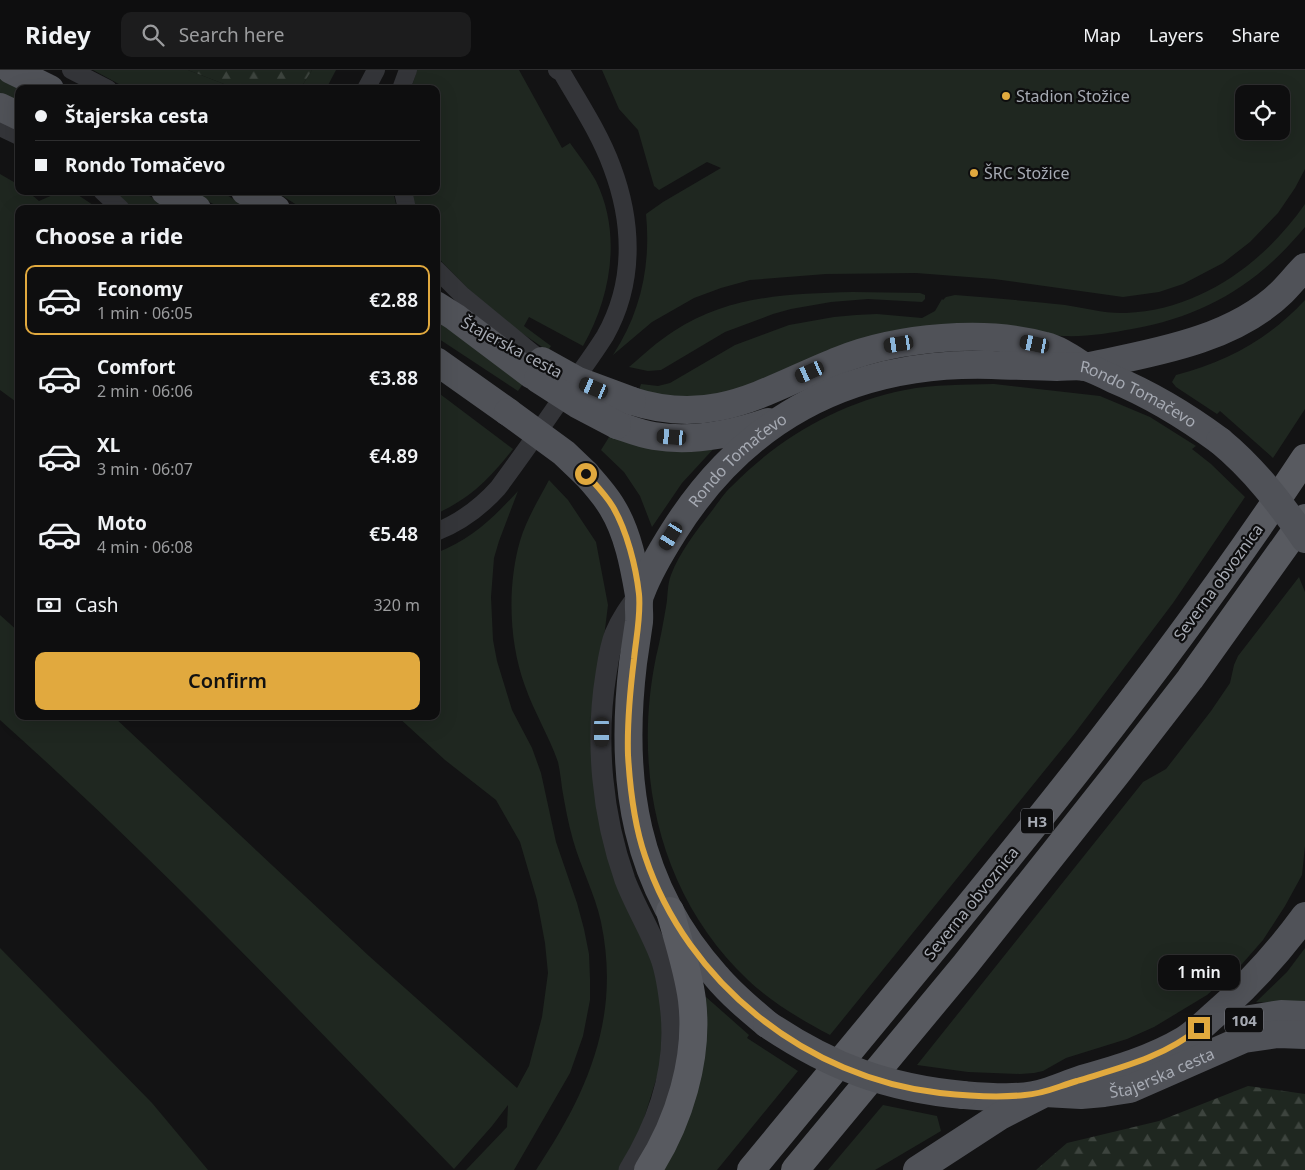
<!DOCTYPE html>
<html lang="en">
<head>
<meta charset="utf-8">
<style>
  body { margin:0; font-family:"Noto Sans",sans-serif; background:#1c1c1d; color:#f1f3f6; height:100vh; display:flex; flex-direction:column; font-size:19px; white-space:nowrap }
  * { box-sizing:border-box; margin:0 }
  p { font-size:16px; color:#9b9c9e }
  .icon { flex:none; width:28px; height:28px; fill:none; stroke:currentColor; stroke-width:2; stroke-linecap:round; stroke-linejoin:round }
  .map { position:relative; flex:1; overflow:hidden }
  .panel { position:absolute; left:15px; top:135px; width:425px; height:515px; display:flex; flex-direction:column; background:#0e0e0f; border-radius:10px; box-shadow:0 5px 20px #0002,0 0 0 1px #2e2e2f }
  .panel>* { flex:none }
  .hud { position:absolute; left:15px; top:15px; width:425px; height:110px; border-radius:10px; box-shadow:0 5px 20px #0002,0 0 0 1px #2e2e2f; display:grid; align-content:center; height:110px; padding:0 20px; background:#0e0e0f }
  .fabs { position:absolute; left:1235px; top:15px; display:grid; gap:10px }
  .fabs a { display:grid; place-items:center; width:55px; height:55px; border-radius:10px; background:#0e0e0f; box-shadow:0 5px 20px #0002,0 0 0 1px #2e2e2f; font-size:25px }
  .end { position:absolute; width:22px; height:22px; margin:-11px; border:6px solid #e1a93e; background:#111; box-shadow:0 0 0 2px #111 }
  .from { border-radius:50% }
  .bubble { position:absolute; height:35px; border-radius:10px; background:#0e0e0f; box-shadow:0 5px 20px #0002,0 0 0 1px #2e2e2f; font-size:16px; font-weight:600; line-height:35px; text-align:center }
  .car { position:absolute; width:15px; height:30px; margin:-15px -8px; border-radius:6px; box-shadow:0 0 4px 1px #0007; background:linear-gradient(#222 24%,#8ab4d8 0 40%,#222 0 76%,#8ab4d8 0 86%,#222 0) }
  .hud b { display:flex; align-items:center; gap:18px; height:48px; font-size:19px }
  .hud b+b { border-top:1px solid #2e2e2f }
  .hud i { width:12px; height:12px; background:#f1f3f6 }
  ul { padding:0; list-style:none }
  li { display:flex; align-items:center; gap:15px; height:70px; margin:0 10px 8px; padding:0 10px; border:2px solid transparent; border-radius:10px }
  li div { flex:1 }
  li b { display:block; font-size:19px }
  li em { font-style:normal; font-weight:600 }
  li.active { border-color:#e1a93e }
  li>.icon { width:45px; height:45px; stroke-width:1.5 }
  h2 { padding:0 20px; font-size:22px; line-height:60px }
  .pay { display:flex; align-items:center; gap:12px; height:55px; padding:0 20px; font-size:19px }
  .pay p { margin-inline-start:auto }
  .button { display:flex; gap:10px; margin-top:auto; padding:10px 20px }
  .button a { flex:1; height:58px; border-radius:10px; background:#e1a93e; color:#111; font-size:20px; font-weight:600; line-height:58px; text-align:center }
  header { display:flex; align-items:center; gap:30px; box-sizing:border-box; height:70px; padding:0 25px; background:#0e0e0f; border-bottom:1px solid #2e2e2f }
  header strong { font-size:24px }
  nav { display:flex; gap:28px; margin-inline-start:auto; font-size:18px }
  .search { width:350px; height:45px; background:#1c1c1d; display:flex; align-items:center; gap:12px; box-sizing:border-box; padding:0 18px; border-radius:10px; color:#9b9c9e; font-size:19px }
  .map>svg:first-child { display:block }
  .green { fill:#1f2720; fill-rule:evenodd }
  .forest { fill:url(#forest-firs) }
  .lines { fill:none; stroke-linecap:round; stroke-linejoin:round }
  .minor { stroke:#343539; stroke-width:18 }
  .tertiary { stroke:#343539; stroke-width:21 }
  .primary { stroke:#505258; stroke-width:28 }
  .trunk { stroke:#585a60; stroke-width:28 }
  .primary-bridge { stroke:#505258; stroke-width:28 }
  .route { stroke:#e1a93e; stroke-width:6 }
  .poi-dot { fill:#e1a93e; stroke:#0e0e0f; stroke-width:2 }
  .labels { text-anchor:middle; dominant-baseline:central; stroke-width:4.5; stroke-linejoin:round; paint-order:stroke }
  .shield { fill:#0e0e0f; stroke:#787b82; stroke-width:1 }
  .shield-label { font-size:15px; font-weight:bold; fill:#a6aab3 }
  .poi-label { font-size:16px; fill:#a6aab3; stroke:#0e0e0f; text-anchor:start }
  .street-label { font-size:16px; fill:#a6aab3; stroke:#0e0e0f }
</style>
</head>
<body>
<header>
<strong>Ridey</strong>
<div class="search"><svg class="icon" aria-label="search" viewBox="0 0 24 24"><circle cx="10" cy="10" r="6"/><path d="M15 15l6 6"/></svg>Search here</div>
<nav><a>Map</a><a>Layers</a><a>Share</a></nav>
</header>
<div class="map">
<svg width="1305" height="1100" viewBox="0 0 1305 1100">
  <defs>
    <pattern id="forest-firs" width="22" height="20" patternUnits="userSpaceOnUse" patternTransform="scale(1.25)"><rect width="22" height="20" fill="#1f2720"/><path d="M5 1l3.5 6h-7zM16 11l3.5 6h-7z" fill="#3d443e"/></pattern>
  </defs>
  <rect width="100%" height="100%" fill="#131314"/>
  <g class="green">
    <path d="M 93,0 L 188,0 L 237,19 L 128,19 Z"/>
    <path d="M 312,0 L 336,0 L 326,19 L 300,19 Z"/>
    <path d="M 417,0 L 519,0 L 562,78 L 570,73 C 579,86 589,98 596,111 C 622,164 611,227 583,276 L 529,247 L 524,256 L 551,276 L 548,281 L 501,249 L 483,234 L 442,192 L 436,184 L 436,139 L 416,139 L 411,121 L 436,121 L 436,19 L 411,19 Z"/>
    <path d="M 602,0 L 1305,0 L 1305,99 L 1295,118 L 1278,143 L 1250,172 L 1223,193 L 1183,214 L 1159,222 L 1123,227 L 994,209 L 916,203 L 826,204 L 750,210 L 721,218 L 694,228 L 652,252 L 613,285 C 641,242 651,195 646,144 L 663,132 L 721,98 L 707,92 L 659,120 L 654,116 L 638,60 L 619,39 ZM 1244,24 L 1281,24 L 1281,61 L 1244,61 Z"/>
    <path d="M 0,8 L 19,19 L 19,34 L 0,25 Z"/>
    <path d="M 0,104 L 19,115 L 19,121 L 27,121 L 39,131 L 62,121 L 72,121 L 99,139 L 19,139 L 19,334 L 0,320 Z"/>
    <path d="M 115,121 L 140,121 L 173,139 L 133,139 Z"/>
    <path d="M 190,121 L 220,121 L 250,139 L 222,139 Z"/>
    <path d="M 275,121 L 393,121 L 397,139 L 303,139 Z"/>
    <path d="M 1305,134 L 1305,157 C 1258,214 1205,246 1132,259 C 1110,263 1087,267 1064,266 C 1051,266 1037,263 1023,261 L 734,321 C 712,324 689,330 666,326 C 657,325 648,322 639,320 L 641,314 L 658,316 L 670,313 L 735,275 L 789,255 L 834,247 L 856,245 L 877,244 L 922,248 L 935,241 L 942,229 L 943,230 L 946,227 L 955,225 C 992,228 1029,231 1065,235 C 1086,238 1105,244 1126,243 C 1200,240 1264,193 1305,134 Z"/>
    <path d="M 853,222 L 920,223 L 925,225 L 925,229 L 922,232 L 868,229 L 831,232 L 791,239 L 773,244 L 725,262 L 661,300 L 648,301 L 629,297 C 643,285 658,271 674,261 C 730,225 788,224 853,222 Z"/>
    <path d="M 1305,230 L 1305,339 L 1273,388 L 1220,341 L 1217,344 L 1176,317 L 1172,312 L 1176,305 C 1227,292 1269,269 1305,230 Z"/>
    <path d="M 436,250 L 527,308 L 518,321 L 436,267 Z"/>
    <path d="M 994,314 L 1100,326 L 1150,347 L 1196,376 L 1192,379 L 1211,394 L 1245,427 L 1173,533 L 1075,663 L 830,965 C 803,951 770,931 748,910 C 660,827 632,704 656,587 C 660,571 663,554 666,537 C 668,526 667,515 671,505 C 679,483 697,460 711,442 C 718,433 724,423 732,416 C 779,368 839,333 905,320 C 934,314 964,315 994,314 Z"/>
    <path d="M 436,321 L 513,379 C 489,409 472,427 436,444 Z"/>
    <path d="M 611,364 L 717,375 L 682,413 L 652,457 L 640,426 L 624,402 L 601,380 Z"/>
    <path d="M 549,410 L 568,430 L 596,472 L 608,535 L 595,640 L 595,706 L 653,889 L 663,943 L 660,997 L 642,1055 L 619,1100 L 536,1100 C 588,1022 621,947 601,852 C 595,824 581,798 573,770 C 568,753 565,735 562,718 C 561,710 560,701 558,692 C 549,666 534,642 525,616 C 509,573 507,516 520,471 C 526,450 539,429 549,410 Z"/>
    <path d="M 518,421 L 499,471 L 494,488 L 491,527 L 493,570 L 497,591 L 512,640 L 532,678 L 541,703 L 556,772 L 577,833 L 584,859 L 589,884 L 590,909 L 590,930 L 583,966 L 570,1003 L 514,1100 L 466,1100 L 507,1057 L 508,1035 L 492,1056 L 454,1099 C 305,947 159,792 0,650 L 0,545 L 19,562 L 19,646 L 113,646 L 369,886 L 517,1018 L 529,996 L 542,947 L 548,903 L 545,873 L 537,830 L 520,772 L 496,730 L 445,690 L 397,646 L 436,646 L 436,483 C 472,469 493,448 518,421 Z"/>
    <path d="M 1299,507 L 1305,522 L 1305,776 L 1302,805 L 1285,836 L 1263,870 L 1242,894 L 1207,925 L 1154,957 L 1127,969 L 1066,988 L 1043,1001 L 1034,1003 L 1020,1004 L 968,1002 L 917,995 L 1143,712 L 1166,699 L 1211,641 L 1230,613 L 1234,595 L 1238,586 Z"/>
    <path d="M 0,878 L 152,1033 L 208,1100 L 0,1100 Z"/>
    <path d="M 1305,878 L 1305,934 L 1256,932 L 1287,902 Z"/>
    <path d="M 703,927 L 706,927 L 749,965 L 747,968 L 798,1001 L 717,1100 L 659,1100 Z"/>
    <path d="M 883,1035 L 937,1046 L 941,1061 L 875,1100 L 828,1100 Z"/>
  </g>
  <g class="forest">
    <path d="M 188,0 L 312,0 L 300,19 L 237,19 Z"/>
    <path d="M 1248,1016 L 1305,1024 L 1305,1100 L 1036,1100 L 1067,1073 L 1159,1051 Z"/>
  </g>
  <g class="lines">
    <g class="minor">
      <path d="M 71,0 L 108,19"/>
      <path d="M 366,19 L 376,0"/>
      <path d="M 401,19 L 408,0"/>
      <path d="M 0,57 L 19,66"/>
      <path d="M 102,121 L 121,139"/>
      <path d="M 403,121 L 407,139"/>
      <path d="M 436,199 L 463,226 L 542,291"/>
      <path d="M 436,462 C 461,452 480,438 498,418 C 521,387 544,354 566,322 C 579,304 593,285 605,266 C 635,213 633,153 612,97 C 600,64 580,34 562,3 L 557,0"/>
    </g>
    <path class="tertiary" d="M 629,1100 C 660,1050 678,994 670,934 C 668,918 666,901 660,886 C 650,860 635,836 625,810 C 602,745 595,672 606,604 C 608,591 610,576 615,564 C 621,549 630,537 639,525"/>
    <g class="primary">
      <path d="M 11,0 L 50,19"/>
      <path d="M 0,37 L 19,46"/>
      <path d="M 165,121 L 197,139"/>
      <path d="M 245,121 L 276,139"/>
      <path d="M 436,235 L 455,247 L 532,305"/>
      <path d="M 436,291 L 508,342"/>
      <path d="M 1085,297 C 1151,283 1232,271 1282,222 C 1290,214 1297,205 1305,197"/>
      <path d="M 632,331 C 716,358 766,319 840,290 C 898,267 986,259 1045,276 C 1058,279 1071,288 1082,295"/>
      <path d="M 617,355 C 629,359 641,364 654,366 C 691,372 733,364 768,352"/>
      <path d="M 586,404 C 595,414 605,425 612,437 C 628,463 634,496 639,525"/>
      <path d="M 1244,950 L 1281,944 L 1305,945"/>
      <path id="s1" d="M 767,954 C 749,939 731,924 716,906 C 634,815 619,710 633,593 C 635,579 637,565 639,552 C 640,542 637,531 641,523 C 649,501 662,480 674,461 C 748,344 856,291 992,295 C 1014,296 1035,296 1057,297 C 1066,297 1077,295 1086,297 C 1095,300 1105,305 1113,309 C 1152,325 1186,346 1220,371"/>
      <path d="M 963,1025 C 988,1027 1023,1030 1046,1022 C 1058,1018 1070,1013 1082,1009 C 1117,999 1152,989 1184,970 C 1194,964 1204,954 1213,946 C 1248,916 1278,883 1305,846"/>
      <path id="s2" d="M 917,1100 L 1000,1046 L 1045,1023 L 1081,1025 L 1104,1023 L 1130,1019 L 1244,969 L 1278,964 L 1305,965"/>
    </g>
    <g class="trunk">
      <path d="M 648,1100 C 679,1052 699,988 692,930 C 688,900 678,870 670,841"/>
      <path d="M 751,1100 C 942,868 1139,639 1305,388"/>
      <path d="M 795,1100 L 965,895 L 1118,702 L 1190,609 L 1305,448"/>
    </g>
    <g class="primary-bridge">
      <path d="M 542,291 L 578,311 L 632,331"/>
      <path d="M 538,309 L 577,334 L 617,355"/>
      <path d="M 508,342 L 564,383 L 586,404"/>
      <path d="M 1220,371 C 1254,399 1280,433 1305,469"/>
      <path d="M 767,954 C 831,997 887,1018 963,1025"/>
    </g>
  </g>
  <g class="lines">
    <path class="route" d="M 586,404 C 595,414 606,425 613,437 C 627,461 636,497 639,524 C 641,546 636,568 634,589 C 630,621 627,653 628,685 C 630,719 634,754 645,786 C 687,913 807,1008 940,1023 C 968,1026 997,1028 1025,1025 C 1044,1024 1059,1016 1077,1011 C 1119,998 1165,987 1199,958"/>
  </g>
  <g class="poi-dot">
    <circle cx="1006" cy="26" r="5"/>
    <circle cx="974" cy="103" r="5"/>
  </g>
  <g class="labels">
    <g class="shield">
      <rect x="1021" y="738.5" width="32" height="25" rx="4"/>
      <rect x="1225" y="937.5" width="38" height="25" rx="4"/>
    </g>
    <g class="shield-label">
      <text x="1037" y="751">H3</text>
      <text x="1244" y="950">104</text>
    </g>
    <g class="poi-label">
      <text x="1016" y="26">Stadion Stožice</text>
      <text x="984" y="103">ŠRC Stožice</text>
    </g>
    <g class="street-label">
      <text transform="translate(512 277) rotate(28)">Štajerska cesta</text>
      <text stroke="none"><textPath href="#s1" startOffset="1076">Rondo Tomačevo</textPath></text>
      <text stroke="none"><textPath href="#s1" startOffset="642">Rondo Tomačevo</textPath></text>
      <text transform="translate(1218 512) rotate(-54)">Severna obvoznica</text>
      <text transform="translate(971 833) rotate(-51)">Severna obvoznica</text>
      <text stroke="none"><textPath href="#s2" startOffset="270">Štajerska cesta</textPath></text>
    </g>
  </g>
</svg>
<div class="fabs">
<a><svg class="icon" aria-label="locate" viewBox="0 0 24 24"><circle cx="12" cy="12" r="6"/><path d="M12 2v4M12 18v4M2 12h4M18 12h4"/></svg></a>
</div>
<i class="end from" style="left:586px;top:404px"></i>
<i class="end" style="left:1199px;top:958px"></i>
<div class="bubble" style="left:1158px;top:885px;width:82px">1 min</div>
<i class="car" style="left:899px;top:274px;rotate:261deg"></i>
<i class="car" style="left:1035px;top:274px;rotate:282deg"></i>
<i class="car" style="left:810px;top:302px;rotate:246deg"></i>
<i class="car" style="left:594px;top:318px;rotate:293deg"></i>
<i class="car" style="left:672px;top:367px;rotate:275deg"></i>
<i class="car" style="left:671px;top:466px;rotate:212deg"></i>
<i class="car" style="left:602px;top:662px;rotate:180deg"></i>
<div class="hud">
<b><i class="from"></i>Štajerska cesta</b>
<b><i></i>Rondo Tomačevo</b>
</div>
<section class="panel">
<h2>Choose a ride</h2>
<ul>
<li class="active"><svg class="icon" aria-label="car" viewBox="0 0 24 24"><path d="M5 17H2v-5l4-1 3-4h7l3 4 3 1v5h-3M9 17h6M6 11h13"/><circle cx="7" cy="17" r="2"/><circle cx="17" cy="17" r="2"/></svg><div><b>Economy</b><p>1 min · 06:05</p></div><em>€2.88</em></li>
<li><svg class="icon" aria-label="car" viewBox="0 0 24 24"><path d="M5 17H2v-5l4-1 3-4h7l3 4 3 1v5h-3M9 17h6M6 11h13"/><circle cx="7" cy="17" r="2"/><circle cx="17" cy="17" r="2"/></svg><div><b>Comfort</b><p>2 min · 06:06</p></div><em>€3.88</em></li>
<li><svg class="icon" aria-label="car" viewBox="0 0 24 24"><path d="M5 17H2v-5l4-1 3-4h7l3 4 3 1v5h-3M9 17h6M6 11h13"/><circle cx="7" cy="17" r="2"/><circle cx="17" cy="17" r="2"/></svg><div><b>XL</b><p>3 min · 06:07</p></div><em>€4.89</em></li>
<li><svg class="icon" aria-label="car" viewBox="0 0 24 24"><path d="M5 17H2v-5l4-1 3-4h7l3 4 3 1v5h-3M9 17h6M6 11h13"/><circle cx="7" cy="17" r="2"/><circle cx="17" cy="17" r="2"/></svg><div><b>Moto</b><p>4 min · 06:08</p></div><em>€5.48</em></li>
</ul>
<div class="pay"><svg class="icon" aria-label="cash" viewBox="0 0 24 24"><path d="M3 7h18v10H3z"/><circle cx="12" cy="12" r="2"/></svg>Cash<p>320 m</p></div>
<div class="button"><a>Confirm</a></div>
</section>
</div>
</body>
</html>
